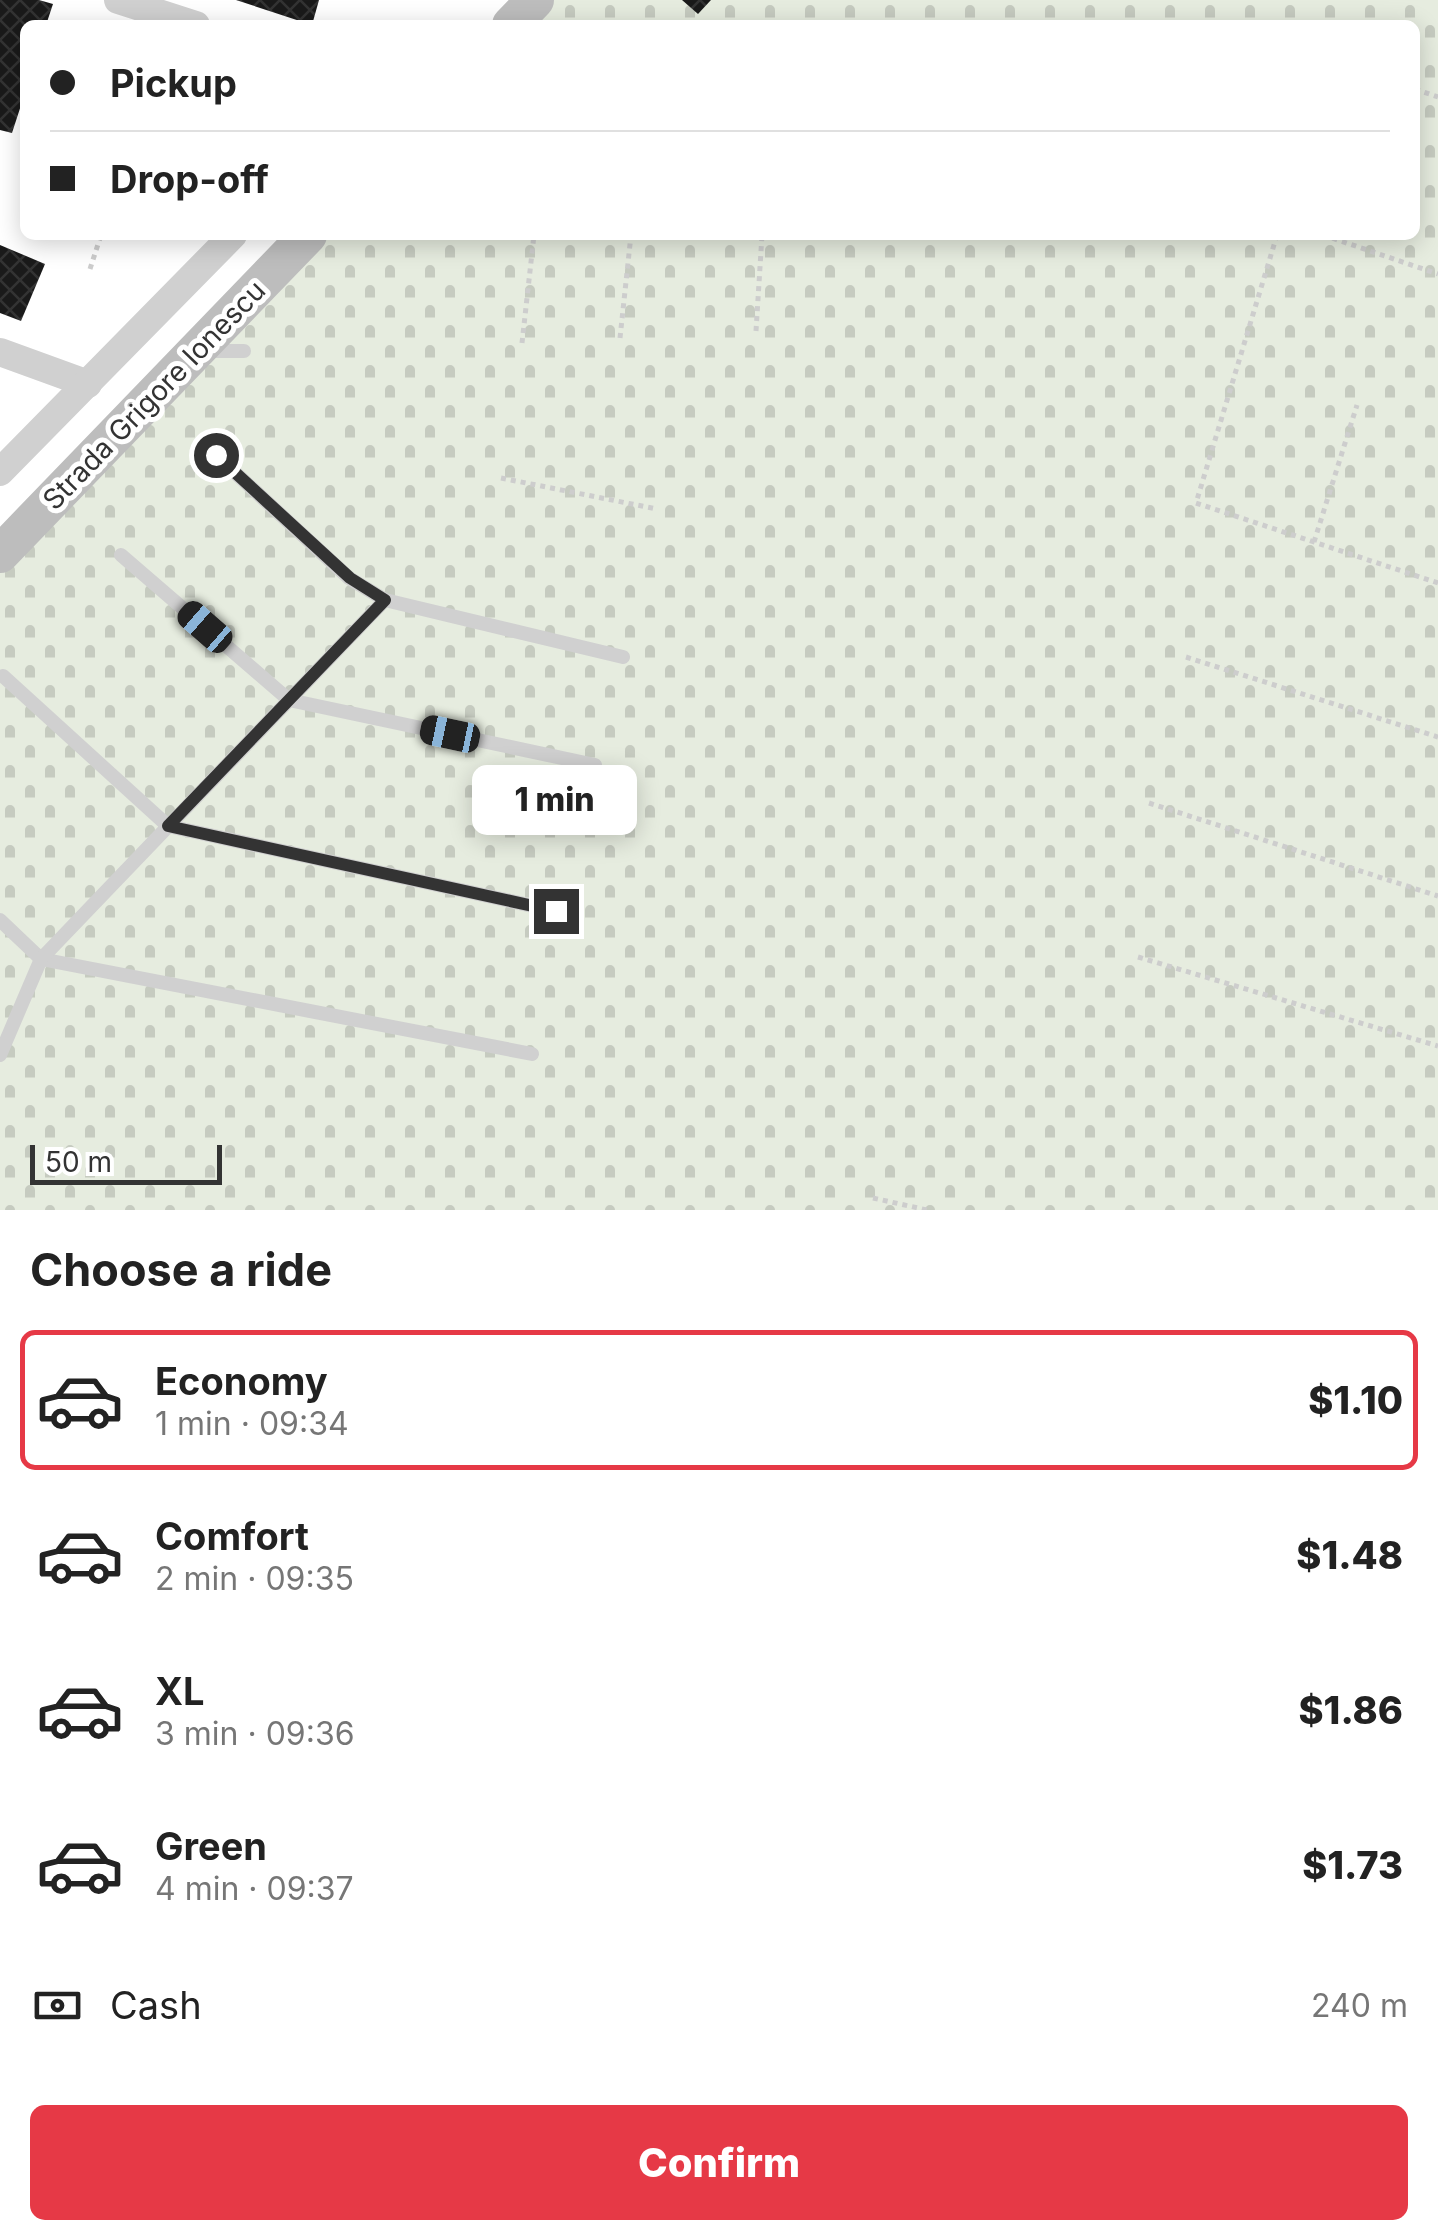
<!DOCTYPE html>
<html lang="en">
<head>
<meta charset="utf-8">
<style>
  body { margin:0; font-family:Inter,sans-serif; background:#f6f6f6; color:#222; height:100vh; display:flex; flex-direction:column; font-size:38px; white-space:nowrap }
  * { box-sizing:border-box; margin:0 }
  p { font-size:32px; color:#767676 }
  .icon { flex:none; width:55px; height:55px; fill:none; stroke:currentColor; stroke-width:2; stroke-linecap:round; stroke-linejoin:round }
  .map { position:relative; height:1210px; overflow:hidden }
  .drawer { display:flex; flex-direction:column; background:#fff; flex:1 }
  .drawer>* { flex:none }
  .guide { position:absolute; left:20px; top:20px; width:1400px; height:220px; border-radius:15px; box-shadow:0 5px 25px #0003; display:grid; align-content:center; height:220px; padding:0 30px; background:#fff }
  .scale { position:absolute; left:30px; bottom:25px; width:192px; box-sizing:border-box; padding-left:10px; border:5px solid #333; border-top:0; font-size:28px; line-height:35px; white-space:nowrap; color:#333; -webkit-text-stroke:8px #fff; paint-order:stroke }
  .end { position:absolute; width:45px; height:45px; margin:-22px; border:12px solid #333; background:#fff; box-shadow:0 0 0 5px #fff }
  .from { border-radius:50% }
  .bubble { position:absolute; height:70px; border-radius:15px; background:#fff; box-shadow:0 5px 25px #0003; font-size:32px; font-weight:800; line-height:70px; text-align:center }
  .car { position:absolute; width:30px; height:60px; margin:-30px -15px; border-radius:12px; box-shadow:0 0 8px 2px #0007; background:linear-gradient(#222 24%,#8ab4d8 0 40%,#222 0 76%,#8ab4d8 0 86%,#222 0) }
  .guide b { display:flex; align-items:center; gap:35px; height:95px; font-size:38px }
  .guide b+b { border-top:2px solid #e0e0e0 }
  .guide i { width:25px; height:25px; background:#222 }
  ul { padding:0; list-style:none }
  li { display:flex; align-items:center; gap:30px; height:140px; margin:0 20px 15px; padding:0 10px; border:5px solid transparent; border-radius:15px }
  li div { flex:1 }
  li b { display:block; font-size:38px }
  li em { font-style:normal; font-weight:800 }
  li.selected { border-color:#e63946 }
  li>.icon { width:90px; height:90px; stroke-width:1.5 }
  h2 { padding:0 30px; font-size:45px; line-height:120px }
  .pay { display:flex; align-items:center; gap:25px; height:110px; padding:0 30px; font-size:38px }
  .pay p { margin-inline-start:auto }
  .primary-button { display:flex; gap:20px; margin-top:auto; padding:20px 30px }
  .primary-button a { flex:1; height:115px; border-radius:15px; background:#e63946; color:#fff; font-size:40px; font-weight:800; line-height:115px; text-align:center }
  .map>svg:first-child { display:block }
  .cemetery { fill:url(#cemetery-stones) }
  .building { fill:url(#building-cross-hatch) }
  .lines { fill:none; stroke-linecap:round; stroke-linejoin:round }
  .path { stroke:#cdcdcd; stroke-width:5; stroke-dasharray:5 5; stroke-linecap:butt }
  .lane { stroke:#d0d0d0; stroke-width:14 }
  .street { stroke:#d0d0d0; stroke-width:28 }
  .secondary { stroke:#bdbdbd; stroke-width:38 }
  .route { stroke:#333; stroke-width:12 }
  .labels { text-anchor:middle; dominant-baseline:central; stroke-width:10; stroke-linejoin:round; paint-order:stroke }
  .street-label { font-size:28px; fill:#333; stroke:#fff }
</style>
</head>
<body>
<div class="map">
<svg width="1438" height="1210" viewBox="0 0 1438 1210">
  <defs>
    <pattern id="cemetery-stones" width="16" height="16" patternUnits="userSpaceOnUse" patternTransform="scale(2.5)"><rect width="16" height="16" fill="#e6ecdf"/><path d="M2 7V4a2 2 0 0 1 4 0v3zM10 15v-3a2 2 0 0 1 4 0v3z" fill="#c6cbc0"/></pattern>
    <pattern id="building-cross-hatch" width="8" height="8" patternUnits="userSpaceOnUse" patternTransform="scale(2.5)"><rect width="8" height="8" fill="#1a1a1a"/><path d="M0 0l8 8M0 8l8-8" fill="none" stroke="#333"/></pattern>
  </defs>
  <rect width="100%" height="100%" fill="#fff"/>
  <path class="cemetery" d="M 545,0 L 1438,0 L 1438,1210 L 0,1210 L 0,569 L 322,235 L 1415,235 L 1415,25 L 521,25 Z"/>
  <g class="building">
    <path d="M 0,0 L 39,0 L 53,4 L 46,25 L 25,25 L 25,93 L 12,133 L 0,130 Z"/>
    <path d="M 236,0 L 319,0 L 312,25 Z"/>
    <path d="M 682,0 L 711,0 L 698,14 Z"/>
    <path d="M 0,245 L 45,264 L 21,321 L 0,313 Z"/>
  </g>
  <g class="lines">
    <g class="path">
      <path d="M 1415,89 L 1438,97"/>
      <path d="M 1277,235 L 1196,503 L 1438,583"/>
      <path d="M 1323,235 L 1438,274"/>
      <path d="M 90,269 L 101,235"/>
      <path d="M 756,331 L 762,235"/>
      <path d="M 620,338 L 631,235"/>
      <path d="M 522,343 L 534,235"/>
      <path d="M 501,478 L 657,509"/>
      <path d="M 1314,542 L 1357,405"/>
      <path d="M 1186,657 L 1438,737"/>
      <path d="M 1149,803 L 1438,896"/>
      <path d="M 1138,957 L 1438,1046"/>
      <path d="M 873,1198 L 927,1210"/>
    </g>
    <g class="lane">
      <path d="M 202,351 L 244,351"/>
      <path d="M 216,455 L 349,578 L 385,600 L 623,657"/>
      <path d="M 121,555 L 289,700 L 595,765"/>
      <path d="M 3,676 L 168,826 L 556,911"/>
      <path d="M 0,920 L 41,959 L 532,1054"/>
      <path d="M 0,1055 L 41,959 L 385,600"/>
    </g>
    <g class="street">
      <path d="M 118,0 L 196,25"/>
      <path d="M 0,352 L 88,384"/>
      <path d="M 0,472 L 233,235"/>
    </g>
    <g class="secondary">
      <path d="M 511,25 L 535,0"/>
      <path d="M 0,554 L 308,235"/>
    </g>
  </g>
  <g class="lines">
    <path class="route" d="M 216,455 L 350,578 L 385,600 L 168,826 L 556,911"/>
  </g>
  <g class="labels">
    <g class="street-label">
      <text transform="translate(154 395) rotate(-46)">Strada Grigore Ionescu</text>
    </g>
  </g>
</svg>
<div class="scale">50 m</div>
<i class="end from" style="left:216px;top:455px"></i>
<i class="end" style="left:556px;top:911px"></i>
<div class="bubble" style="left:472px;top:765px;width:165px">1 min</div>
<i class="car" style="left:205px;top:627px;rotate:311deg"></i>
<i class="car" style="left:450px;top:734px;rotate:282deg"></i>
<div class="guide">
<b><i class="from"></i>Pickup</b>
<b><i></i>Drop-off</b>
</div>
</div>
<section class="drawer">
<h2>Choose a ride</h2>
<ul>
<li class="selected"><svg class="icon" aria-label="car" viewBox="0 0 24 24"><path d="M5 17H2v-5l4-1 3-4h7l3 4 3 1v5h-3M9 17h6M6 11h13"/><circle cx="7" cy="17" r="2"/><circle cx="17" cy="17" r="2"/></svg><div><b>Economy</b><p>1 min · 09:34</p></div><em>$1.10</em></li>
<li><svg class="icon" aria-label="car" viewBox="0 0 24 24"><path d="M5 17H2v-5l4-1 3-4h7l3 4 3 1v5h-3M9 17h6M6 11h13"/><circle cx="7" cy="17" r="2"/><circle cx="17" cy="17" r="2"/></svg><div><b>Comfort</b><p>2 min · 09:35</p></div><em>$1.48</em></li>
<li><svg class="icon" aria-label="car" viewBox="0 0 24 24"><path d="M5 17H2v-5l4-1 3-4h7l3 4 3 1v5h-3M9 17h6M6 11h13"/><circle cx="7" cy="17" r="2"/><circle cx="17" cy="17" r="2"/></svg><div><b>XL</b><p>3 min · 09:36</p></div><em>$1.86</em></li>
<li><svg class="icon" aria-label="car" viewBox="0 0 24 24"><path d="M5 17H2v-5l4-1 3-4h7l3 4 3 1v5h-3M9 17h6M6 11h13"/><circle cx="7" cy="17" r="2"/><circle cx="17" cy="17" r="2"/></svg><div><b>Green</b><p>4 min · 09:37</p></div><em>$1.73</em></li>
</ul>
<div class="pay"><svg class="icon" aria-label="cash" viewBox="0 0 24 24"><path d="M3 7h18v10H3z"/><circle cx="12" cy="12" r="2"/></svg>Cash<p>240 m</p></div>
<div class="primary-button"><a>Confirm</a></div>
</section>
</body>
</html>
